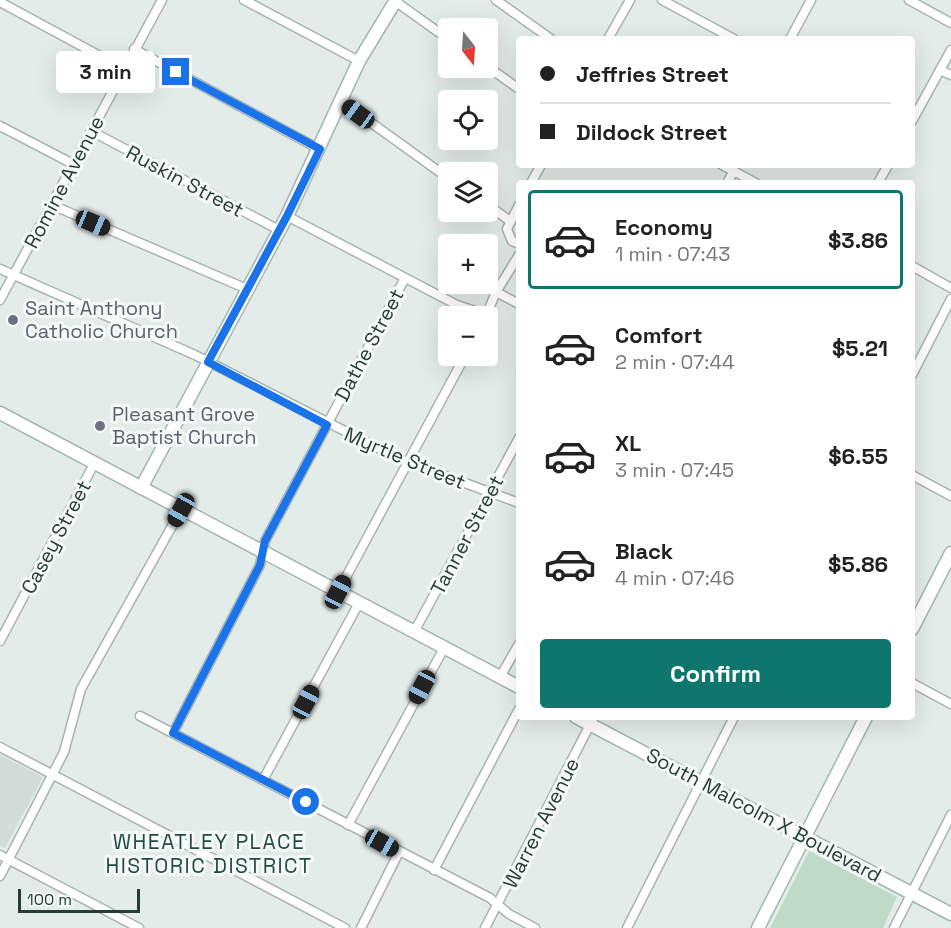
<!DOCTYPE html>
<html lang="en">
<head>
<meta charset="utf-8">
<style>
  body { margin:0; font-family:"Space Grotesk",sans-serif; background:#f2f2f2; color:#222; height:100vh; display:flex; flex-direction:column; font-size:22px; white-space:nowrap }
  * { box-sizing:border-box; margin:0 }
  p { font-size:20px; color:#767676 }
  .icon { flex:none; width:33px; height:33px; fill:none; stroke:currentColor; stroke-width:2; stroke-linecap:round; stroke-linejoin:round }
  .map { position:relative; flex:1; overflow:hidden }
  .sheet { position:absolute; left:516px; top:180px; width:399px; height:540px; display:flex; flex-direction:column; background:#fff; border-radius:6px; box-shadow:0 6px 24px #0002 }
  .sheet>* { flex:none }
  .guide { position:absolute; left:516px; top:36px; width:399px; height:132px; border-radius:6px; box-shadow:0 6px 24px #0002; display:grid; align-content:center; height:132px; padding:0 24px; background:#fff }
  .needle { width:39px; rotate:163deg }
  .fabs { position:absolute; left:438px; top:18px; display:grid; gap:12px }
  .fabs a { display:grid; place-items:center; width:60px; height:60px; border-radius:6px; background:#fff; box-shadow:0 6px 24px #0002; font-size:30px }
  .scale { position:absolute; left:18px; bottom:15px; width:122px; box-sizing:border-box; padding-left:6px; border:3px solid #253c37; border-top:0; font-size:16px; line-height:21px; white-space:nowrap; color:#253c37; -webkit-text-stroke:4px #f4f9f7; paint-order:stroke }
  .end { position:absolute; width:27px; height:27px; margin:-14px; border:8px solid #1a73e8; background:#fff; box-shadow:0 0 0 3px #fff }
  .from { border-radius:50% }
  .bubble { position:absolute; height:42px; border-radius:6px; background:#fff; box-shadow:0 6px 24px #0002; font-size:20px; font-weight:800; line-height:42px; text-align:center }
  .car { position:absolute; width:18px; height:36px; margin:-18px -9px; border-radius:8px; box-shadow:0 0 4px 2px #0007; background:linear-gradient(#222 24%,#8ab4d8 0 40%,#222 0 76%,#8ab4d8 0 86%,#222 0) }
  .guide b { display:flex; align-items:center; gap:21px; height:57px; font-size:22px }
  .guide b+b { border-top:2px solid #e0e0e0 }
  .guide i { width:15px; height:15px; background:#222 }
  ul { padding:10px 0 0; list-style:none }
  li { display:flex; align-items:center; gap:18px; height:99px; margin:0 12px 9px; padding:0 12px; border:3px solid transparent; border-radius:6px }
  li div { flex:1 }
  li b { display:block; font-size:22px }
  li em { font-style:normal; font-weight:800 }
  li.on { border-color:#0f766e }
  li>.icon { width:54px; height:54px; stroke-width:1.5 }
  .primary-button { display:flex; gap:12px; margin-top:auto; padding:12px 24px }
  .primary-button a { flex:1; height:69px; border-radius:6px; background:#0f766e; color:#fff; font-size:24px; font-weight:800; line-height:69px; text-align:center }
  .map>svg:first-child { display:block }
  .built { fill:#d2dcd8 }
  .green { fill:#bfdbc8 }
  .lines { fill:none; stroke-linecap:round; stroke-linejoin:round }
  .street-casing { stroke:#a7b4b0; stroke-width:11 }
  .secondary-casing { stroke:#a3b6b1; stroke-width:15 }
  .street { stroke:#fff; stroke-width:8 }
  .secondary { stroke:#fff; stroke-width:12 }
  .route { stroke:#1a73e8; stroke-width:8 }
  .worship-dot { fill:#6b7280; stroke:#f4f9f7; stroke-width:2 }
  .labels { text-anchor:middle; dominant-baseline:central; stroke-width:6; stroke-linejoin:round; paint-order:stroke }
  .street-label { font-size:20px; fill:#253c37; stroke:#f4f9f7 }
  .worship-label { font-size:20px; fill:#5b616d; stroke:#f4f9f7; text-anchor:start }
  .neighbourhood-label { font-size:21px; letter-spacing:1.5px; fill:#234c45; stroke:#f4f9f7 }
</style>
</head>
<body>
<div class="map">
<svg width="951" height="928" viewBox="0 0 951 928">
  <rect width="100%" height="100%" fill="#e4ece9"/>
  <path class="built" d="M 0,755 L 43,777 L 5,848 L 0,846 Z"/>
  <path class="green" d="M 809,851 L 897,897 L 883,928 L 770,928 Z"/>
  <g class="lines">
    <defs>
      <g id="street">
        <path d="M 244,0 L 359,61"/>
        <path d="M 496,0 L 551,39"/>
        <path d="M 662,0 L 734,39"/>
        <path d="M 909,0 L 951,23"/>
        <path d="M 395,1 L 448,39"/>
        <path d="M 0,2 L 124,69"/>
        <path d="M 608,39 L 630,0"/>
        <path d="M 790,39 L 811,0"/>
        <path d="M 134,49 L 319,149"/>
        <path d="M 488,67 L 519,89"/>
        <path d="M 940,70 L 951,75"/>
        <path d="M 341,101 L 448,178"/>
        <path d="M 912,121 L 951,50"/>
        <path d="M 0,126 L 73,164"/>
        <path d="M 91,131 L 279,230"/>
        <path d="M 722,165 L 756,183"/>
        <path d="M 531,183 L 541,165"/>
        <path d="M 727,183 L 734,171"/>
        <path d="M 878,183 L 888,165"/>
        <path d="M 52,205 L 247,289"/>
        <path d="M 488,205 L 510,221"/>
        <path d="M 519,205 L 507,229 L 512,241 L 519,244"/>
        <path d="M 287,216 L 457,305 L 487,315"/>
        <path d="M 912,266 L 951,288"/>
        <path d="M 0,269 L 195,355 L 400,459 L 519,503"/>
        <path d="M 496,292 L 519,304"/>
        <path d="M 0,300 L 162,0"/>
        <path d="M 486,316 L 496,292 L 519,255"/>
        <path d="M 912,375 L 951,299"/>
        <path d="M 912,475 L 951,496"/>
        <path d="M 338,592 L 465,356"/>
        <path d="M 414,632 L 519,438"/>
        <path d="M 0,641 L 94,464"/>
        <path d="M 500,677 L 519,644"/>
        <path d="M 912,683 L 951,704"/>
        <path d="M 140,716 L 490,898 L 509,914 L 535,928"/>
        <path d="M 173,733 L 260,565 L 265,541 L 405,278"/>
        <path d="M 0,747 L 345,928"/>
        <path d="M 263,780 L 359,603"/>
        <path d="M 348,825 L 444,648"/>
        <path d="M 0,855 L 139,928"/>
        <path d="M 434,870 L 519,709"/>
        <path d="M 0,876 L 64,752 L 81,689 L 181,510"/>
        <path d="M 361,928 L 399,852"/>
        <path d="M 485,928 L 594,717"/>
        <path d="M 627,928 L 734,717"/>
        <path d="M 894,928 L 951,815"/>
      </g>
      <g id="secondary">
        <path d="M 0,413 L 519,687"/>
        <path d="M 141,488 L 287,216 L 359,61 L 396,0"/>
        <path d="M 912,629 L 951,553"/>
        <path d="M 576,717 L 951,914"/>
        <path d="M 758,928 L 866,717"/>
      </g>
    </defs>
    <use href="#street" class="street-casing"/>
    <use href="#secondary" class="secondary-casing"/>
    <use href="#street" class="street"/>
    <use href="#secondary" class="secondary"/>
  </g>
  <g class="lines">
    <path class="route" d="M 176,72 L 320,149 L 287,216 L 208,362 L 327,425 L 265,541 L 260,565 L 173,733 L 306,802"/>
  </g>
  <g class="worship-dot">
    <circle cx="13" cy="320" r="6"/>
    <circle cx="100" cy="426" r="6"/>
  </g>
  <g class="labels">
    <g class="street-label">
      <text transform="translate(185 181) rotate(28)">Ruskin Street</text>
      <text transform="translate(64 182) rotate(-62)">Romine Avenue</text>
      <text transform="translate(369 345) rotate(-62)">Dathe Street</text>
      <text transform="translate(405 458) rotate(23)">Myrtle Street</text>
      <text transform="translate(467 535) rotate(-62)">Tanner Street</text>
      <text transform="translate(56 537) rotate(-62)">Casey Street</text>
      <text transform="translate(764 815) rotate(28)">South Malcolm X Boulevard</text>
      <text transform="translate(541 823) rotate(-63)">Warren Avenue</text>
    </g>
    <g class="worship-label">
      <text x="25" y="308">Saint Anthony<tspan x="25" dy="23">Catholic Church</tspan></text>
      <text x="112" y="414">Pleasant Grove<tspan x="112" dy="23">Baptist Church</tspan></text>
    </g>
    <g class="neighbourhood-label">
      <text x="209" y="841">WHEATLEY PLACE<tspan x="209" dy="24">HISTORIC DISTRICT</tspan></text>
    </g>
  </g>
</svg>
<div class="fabs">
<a><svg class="needle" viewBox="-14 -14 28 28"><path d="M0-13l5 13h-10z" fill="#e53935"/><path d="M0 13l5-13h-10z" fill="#767676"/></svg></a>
<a><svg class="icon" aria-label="locate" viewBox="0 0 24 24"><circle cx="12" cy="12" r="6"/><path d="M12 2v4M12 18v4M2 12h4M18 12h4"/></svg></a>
<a><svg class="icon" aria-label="layers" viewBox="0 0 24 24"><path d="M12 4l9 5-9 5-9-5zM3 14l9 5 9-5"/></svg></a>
<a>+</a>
<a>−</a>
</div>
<div class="scale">100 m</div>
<i class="end from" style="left:306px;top:802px"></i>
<i class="end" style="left:176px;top:72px"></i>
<div class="bubble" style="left:56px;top:51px;width:99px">3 min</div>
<i class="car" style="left:358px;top:114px;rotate:306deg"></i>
<i class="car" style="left:93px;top:223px;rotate:113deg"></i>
<i class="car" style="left:181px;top:510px;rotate:209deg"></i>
<i class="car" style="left:338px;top:592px;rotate:28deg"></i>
<i class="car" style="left:422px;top:687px;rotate:208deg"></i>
<i class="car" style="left:306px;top:702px;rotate:28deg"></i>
<i class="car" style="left:382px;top:843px;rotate:119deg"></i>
<div class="guide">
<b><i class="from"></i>Jeffries Street</b>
<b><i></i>Dildock Street</b>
</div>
<section class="sheet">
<ul>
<li class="on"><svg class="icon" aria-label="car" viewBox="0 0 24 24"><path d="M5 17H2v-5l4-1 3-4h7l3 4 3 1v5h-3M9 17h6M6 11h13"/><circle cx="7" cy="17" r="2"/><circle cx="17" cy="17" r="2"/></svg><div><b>Economy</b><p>1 min · 07:43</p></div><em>$3.86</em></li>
<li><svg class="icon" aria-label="car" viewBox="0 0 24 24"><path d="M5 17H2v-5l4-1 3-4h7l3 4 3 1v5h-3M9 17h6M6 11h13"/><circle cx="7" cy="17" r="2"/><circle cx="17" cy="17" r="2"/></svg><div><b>Comfort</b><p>2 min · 07:44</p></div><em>$5.21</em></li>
<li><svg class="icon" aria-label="car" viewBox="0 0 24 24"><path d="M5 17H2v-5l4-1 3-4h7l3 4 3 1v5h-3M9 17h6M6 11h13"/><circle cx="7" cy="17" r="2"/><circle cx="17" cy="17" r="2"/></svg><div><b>XL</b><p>3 min · 07:45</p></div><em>$6.55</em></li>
<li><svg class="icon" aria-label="car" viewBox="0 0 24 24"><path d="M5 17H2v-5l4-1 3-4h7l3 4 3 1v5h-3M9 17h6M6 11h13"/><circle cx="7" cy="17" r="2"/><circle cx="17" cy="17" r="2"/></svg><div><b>Black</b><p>4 min · 07:46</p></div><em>$5.86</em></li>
</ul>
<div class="primary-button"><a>Confirm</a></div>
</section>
</div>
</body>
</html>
